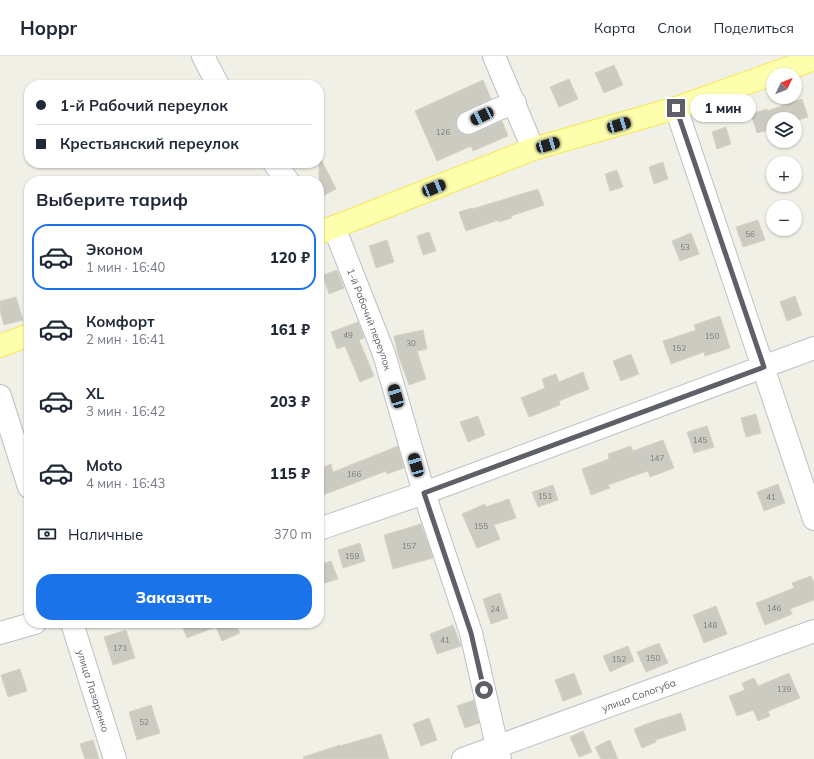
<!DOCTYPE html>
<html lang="ru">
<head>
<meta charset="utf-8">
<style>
  body { margin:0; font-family:Mulish,sans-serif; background:#f2f2f3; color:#1f2937; height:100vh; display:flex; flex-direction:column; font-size:15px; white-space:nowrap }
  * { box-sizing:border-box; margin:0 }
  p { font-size:13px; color:#747a83 }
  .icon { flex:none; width:22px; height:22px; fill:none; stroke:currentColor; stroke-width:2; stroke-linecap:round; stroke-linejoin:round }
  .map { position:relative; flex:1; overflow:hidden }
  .details { position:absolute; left:24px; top:120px; width:300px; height:452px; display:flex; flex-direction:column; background:#fff; border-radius:16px; box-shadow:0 1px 3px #0004 }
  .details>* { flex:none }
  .top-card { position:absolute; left:24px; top:24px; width:300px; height:88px; border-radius:16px; box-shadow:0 1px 3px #0004; display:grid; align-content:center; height:88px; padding:0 12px; background:#fff }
  .needle { width:26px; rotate:47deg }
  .buttons { position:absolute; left:766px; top:12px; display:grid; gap:8px }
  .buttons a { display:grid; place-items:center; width:36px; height:36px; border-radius:50%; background:#fff; box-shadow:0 1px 3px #0004; font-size:20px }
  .end { position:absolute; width:18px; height:18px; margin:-9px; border:5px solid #5e6067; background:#fff; box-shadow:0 0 0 2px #fff }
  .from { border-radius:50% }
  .bubble { position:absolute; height:28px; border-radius:14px; background:#fff; box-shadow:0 1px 3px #0004; font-size:13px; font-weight:800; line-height:28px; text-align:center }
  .car { position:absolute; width:12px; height:24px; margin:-12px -6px; border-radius:5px; box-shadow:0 0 3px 1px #0007; background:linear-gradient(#222 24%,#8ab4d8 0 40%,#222 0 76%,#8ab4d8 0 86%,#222 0) }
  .top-card b { display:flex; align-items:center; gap:14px; height:38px; font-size:15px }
  .top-card b+b { border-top:1px solid #e0e1e3 }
  .top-card i { width:10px; height:10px; background:#1f2937 }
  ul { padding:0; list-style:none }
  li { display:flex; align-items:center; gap:12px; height:66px; margin:0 8px 6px; padding:0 4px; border:2px solid transparent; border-radius:16px }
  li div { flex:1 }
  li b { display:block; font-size:15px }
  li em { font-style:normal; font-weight:800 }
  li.on { border-color:#1a73e8 }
  li>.icon { width:36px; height:36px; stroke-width:1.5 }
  h2 { padding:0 12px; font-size:18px; line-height:48px }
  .pay { display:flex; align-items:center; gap:10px; height:44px; padding:0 12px; font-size:15px }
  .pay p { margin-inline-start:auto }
  .primary-button { display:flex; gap:8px; margin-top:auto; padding:8px 12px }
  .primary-button a { flex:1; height:46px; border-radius:16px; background:#1a73e8; color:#fff; font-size:16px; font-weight:800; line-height:46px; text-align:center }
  header { display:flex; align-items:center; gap:24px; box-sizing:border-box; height:56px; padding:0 20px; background:#fff; border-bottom:1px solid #e0e1e3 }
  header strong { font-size:19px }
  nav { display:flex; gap:22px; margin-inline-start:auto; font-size:14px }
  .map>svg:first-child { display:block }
  .building { fill:#cccbc2; stroke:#d6d3c4 }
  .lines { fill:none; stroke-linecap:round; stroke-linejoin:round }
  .minor-casing { stroke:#bebfc5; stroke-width:24 }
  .major-casing { stroke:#f7e659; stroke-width:24 }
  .minor { stroke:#fff; stroke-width:22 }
  .major { stroke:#feffad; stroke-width:22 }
  .route { stroke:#5e6067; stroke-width:5 }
  .labels { text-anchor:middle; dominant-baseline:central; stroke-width:4; stroke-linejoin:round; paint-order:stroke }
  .number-label { font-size:8px; fill:#7a7b7e }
  .street-label { font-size:10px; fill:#5e6067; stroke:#fff }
</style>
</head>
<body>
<header>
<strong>Hoppr</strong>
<nav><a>Карта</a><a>Слои</a><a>Поделиться</a></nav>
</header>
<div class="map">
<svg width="814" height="703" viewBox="0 0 814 703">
  <rect width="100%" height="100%" fill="#f1f0e6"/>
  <g class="building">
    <path d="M 614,9 L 623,29 L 604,37 L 595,17 Z"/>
    <path d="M 569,23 L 578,43 L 559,51 L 550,31 Z"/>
    <path d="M 483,24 L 491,43 L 463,56 L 458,60 L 456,66 L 457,73 L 461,77 L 467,79 L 473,78 L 502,65 L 508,80 L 473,95 L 471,90 L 437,105 L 415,55 Z"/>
    <path d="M 802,43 L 808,61 L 795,65 L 795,63 L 773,63 L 773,73 L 757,77 L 751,58 L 767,53 L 767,55 Z"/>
    <path d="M 726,71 L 731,88 L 717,93 L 712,76 Z"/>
    <path d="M 319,99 L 336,133 L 319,142 Z"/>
    <path d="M 663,106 L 668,123 L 654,128 L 649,111 Z"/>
    <path d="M 617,114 L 623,131 L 610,135 L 605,118 Z"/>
    <path d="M 538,133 L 544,149 L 511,160 L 512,162 L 499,166 L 499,164 L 466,175 L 459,156 L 472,152 L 472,153 Z"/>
    <path d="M 758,164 L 765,184 L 743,191 L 736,171 Z"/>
    <path d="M 429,176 L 436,195 L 423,199 L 417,180 Z"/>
    <path d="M 691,177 L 699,198 L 680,205 L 672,185 Z"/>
    <path d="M 387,184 L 394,206 L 376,212 L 369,190 Z"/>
    <path d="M 337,214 L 344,232 L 329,238 L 323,219 Z"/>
    <path d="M 795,240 L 802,259 L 787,265 L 780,246 Z"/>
    <path d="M 16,241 L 23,264 L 4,269 L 0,255 L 0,245 Z"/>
    <path d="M 720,260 L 730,292 L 705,300 L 704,296 L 671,308 L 663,285 L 696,274 L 694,269 Z"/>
    <path d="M 358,266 L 364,282 L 359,284 L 374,320 L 360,326 L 345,290 L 337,293 L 331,276 Z"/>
    <path d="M 423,274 L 427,293 L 417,295 L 426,323 L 409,329 L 398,299 L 394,280 Z"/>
    <path d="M 631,298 L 639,318 L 621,325 L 613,305 Z"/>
    <path d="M 583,316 L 589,333 L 559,345 L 560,349 L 529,361 L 521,342 L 545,332 L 542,323 L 556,318 L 559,326 Z"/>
    <path d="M 756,358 L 761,377 L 746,381 L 741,362 Z"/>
    <path d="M 478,360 L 485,379 L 468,386 L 460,366 Z"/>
    <path d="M 707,370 L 714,391 L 694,397 L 687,376 Z"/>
    <path d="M 663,384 L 674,412 L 650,421 L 648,415 L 608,429 L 610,432 L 591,439 L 582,413 L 609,403 L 608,398 L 631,390 L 633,395 Z"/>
    <path d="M 398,390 L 404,412 L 387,418 L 386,415 L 323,439 L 319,428 L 319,413 L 331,408 L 333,416 Z"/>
    <path d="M 778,428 L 785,447 L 764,455 L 757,436 Z"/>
    <path d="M 553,429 L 558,444 L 538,451 L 532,436 Z"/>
    <path d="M 509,443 L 516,462 L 494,469 L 500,483 L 477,492 L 462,458 L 485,448 L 486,451 Z"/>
    <path d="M 421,468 L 433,502 L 393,513 L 384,479 Z"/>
    <path d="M 360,487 L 365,505 L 343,512 L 338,494 Z"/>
    <path d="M 331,505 L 338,523 L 325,527 L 319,509 Z"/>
    <path d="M 811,520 L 814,527 L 814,544 L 790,553 L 792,558 L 765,569 L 756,547 L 794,532 L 792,527 Z"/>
    <path d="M 500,537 L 508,562 L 491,568 L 483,543 Z"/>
    <path d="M 716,550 L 727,578 L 704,587 L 693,559 Z"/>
    <path d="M 181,567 L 235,567 L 240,577 L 222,585 L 216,571 L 187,582 Z"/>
    <path d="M 453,569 L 461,590 L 437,598 L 430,578 Z"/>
    <path d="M 126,574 L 135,602 L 113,609 L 104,581 Z"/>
    <path d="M 659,587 L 668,607 L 646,616 L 637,596 Z"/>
    <path d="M 628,590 L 634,605 L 610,616 L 603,600 Z"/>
    <path d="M 20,613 L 27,635 L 8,641 L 1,619 Z"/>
    <path d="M 574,617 L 582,638 L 563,645 L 555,624 Z"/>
    <path d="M 789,617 L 800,642 L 768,655 L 770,660 L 758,665 L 753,654 L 737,660 L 729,640 L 745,634 L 742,627 L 754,622 L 758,630 Z"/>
    <path d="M 474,644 L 479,667 L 465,672 L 457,650 Z"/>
    <path d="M 151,649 L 160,677 L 137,684 L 129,656 Z"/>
    <path d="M 681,657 L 686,674 L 656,684 L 656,686 L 642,692 L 634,673 L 649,667 Z"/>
    <path d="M 429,662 L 437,684 L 421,690 L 413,668 Z"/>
    <path d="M 583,675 L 592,696 L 579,701 L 570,681 Z"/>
    <path d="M 381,678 L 389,703 L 304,703 L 303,701 L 340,689 L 340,690 Z"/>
    <path d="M 93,684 L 99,703 L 85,703 L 80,688 Z"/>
    <path d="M 610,684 L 618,703 L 601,703 L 595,691 Z"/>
  </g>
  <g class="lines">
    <defs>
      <g id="minor">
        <path d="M 203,0 L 218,29"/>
        <path d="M 494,0 L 533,93"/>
        <path d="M 676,52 L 814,463"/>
        <path d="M 468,67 L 496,54 L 515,47"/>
        <path d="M 274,107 L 288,125"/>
        <path id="s1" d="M 334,171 L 384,298 L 424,437 L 471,577 L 500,703"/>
        <path d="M 0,340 L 29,431"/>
        <path d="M 319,473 L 424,437 L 814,292"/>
        <path id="s2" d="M 72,567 L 115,703"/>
        <path d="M 0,577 L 35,567"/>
        <path id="s3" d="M 463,703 L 814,575"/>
      </g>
      <g id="major">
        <path d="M 319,177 L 533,93 L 676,52 L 814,3"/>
        <path d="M 0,290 L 29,279"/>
      </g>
    </defs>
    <use href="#minor" class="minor-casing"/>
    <use href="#major" class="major-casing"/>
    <use href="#minor" class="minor"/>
    <use href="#major" class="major"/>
  </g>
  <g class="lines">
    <path class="route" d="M 484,634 L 471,577 L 424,437 L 764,311 L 676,52"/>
  </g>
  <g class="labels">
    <g class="number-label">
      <text x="443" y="76">126</text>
      <text x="750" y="178">56</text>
      <text x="685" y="191">53</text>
      <text x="348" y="279">49</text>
      <text x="712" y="280">150</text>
      <text x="411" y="287">30</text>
      <text x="679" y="292">152</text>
      <text x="700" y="384">145</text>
      <text x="657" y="402">147</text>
      <text x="354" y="418">166</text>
      <text x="545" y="440">151</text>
      <text x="771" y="441">41</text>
      <text x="481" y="470">155</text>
      <text x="409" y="490">157</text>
      <text x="352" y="500">159</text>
      <text x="774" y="552">146</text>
      <text x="495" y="553">24</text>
      <text x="710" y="569">148</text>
      <text x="445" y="584">41</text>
      <text x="120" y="592">171</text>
      <text x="653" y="602">150</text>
      <text x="619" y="603">152</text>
      <text x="784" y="633">139</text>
      <text x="144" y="666">52</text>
    </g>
    <g class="street-label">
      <text stroke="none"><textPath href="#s1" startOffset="99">1-й Рабочий переулок</textPath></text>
      <text stroke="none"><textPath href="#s2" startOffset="71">улица Лазаренко</textPath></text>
      <text stroke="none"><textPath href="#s3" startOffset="187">улица Сологуба</textPath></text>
    </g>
  </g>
</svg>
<div class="buttons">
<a><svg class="needle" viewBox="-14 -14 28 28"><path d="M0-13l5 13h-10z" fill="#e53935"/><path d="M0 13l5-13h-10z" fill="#747a83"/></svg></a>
<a><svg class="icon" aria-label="layers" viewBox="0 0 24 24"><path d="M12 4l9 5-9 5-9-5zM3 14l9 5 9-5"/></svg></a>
<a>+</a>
<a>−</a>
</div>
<i class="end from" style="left:484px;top:634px"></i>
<i class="end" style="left:676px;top:52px"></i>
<div class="bubble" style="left:690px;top:38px;width:66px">1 мин</div>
<i class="car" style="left:482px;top:60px;rotate:244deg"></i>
<i class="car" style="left:619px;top:69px;rotate:74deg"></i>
<i class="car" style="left:548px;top:89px;rotate:74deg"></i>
<i class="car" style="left:434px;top:132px;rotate:68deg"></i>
<i class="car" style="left:396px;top:340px;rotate:344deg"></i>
<i class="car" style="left:416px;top:409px;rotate:344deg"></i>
<div class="top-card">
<b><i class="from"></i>1-й Рабочий переулок</b>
<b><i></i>Крестьянский переулок</b>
</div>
<section class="details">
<h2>Выберите тариф</h2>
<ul>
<li class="on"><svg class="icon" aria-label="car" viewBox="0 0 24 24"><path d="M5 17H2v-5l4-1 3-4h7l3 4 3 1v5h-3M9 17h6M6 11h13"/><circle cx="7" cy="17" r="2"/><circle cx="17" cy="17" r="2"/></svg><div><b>Эконом</b><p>1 мин · 16:40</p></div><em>120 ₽</em></li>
<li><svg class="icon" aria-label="car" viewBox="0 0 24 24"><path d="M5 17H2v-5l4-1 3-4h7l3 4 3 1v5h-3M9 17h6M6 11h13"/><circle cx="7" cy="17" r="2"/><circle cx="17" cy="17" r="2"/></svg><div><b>Комфорт</b><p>2 мин · 16:41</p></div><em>161 ₽</em></li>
<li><svg class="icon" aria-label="car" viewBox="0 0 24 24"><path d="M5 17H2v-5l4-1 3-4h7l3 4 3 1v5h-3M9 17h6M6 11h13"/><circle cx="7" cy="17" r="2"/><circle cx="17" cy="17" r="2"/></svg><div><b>XL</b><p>3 мин · 16:42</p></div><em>203 ₽</em></li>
<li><svg class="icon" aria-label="car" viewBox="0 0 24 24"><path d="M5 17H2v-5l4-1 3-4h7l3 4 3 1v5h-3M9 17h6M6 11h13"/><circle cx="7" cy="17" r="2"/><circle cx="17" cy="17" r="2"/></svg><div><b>Moto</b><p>4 мин · 16:43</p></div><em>115 ₽</em></li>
</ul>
<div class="pay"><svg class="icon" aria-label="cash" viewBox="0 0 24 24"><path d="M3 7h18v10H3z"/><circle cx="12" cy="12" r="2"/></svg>Наличные<p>370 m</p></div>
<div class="primary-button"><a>Заказать</a></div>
</section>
</div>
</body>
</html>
